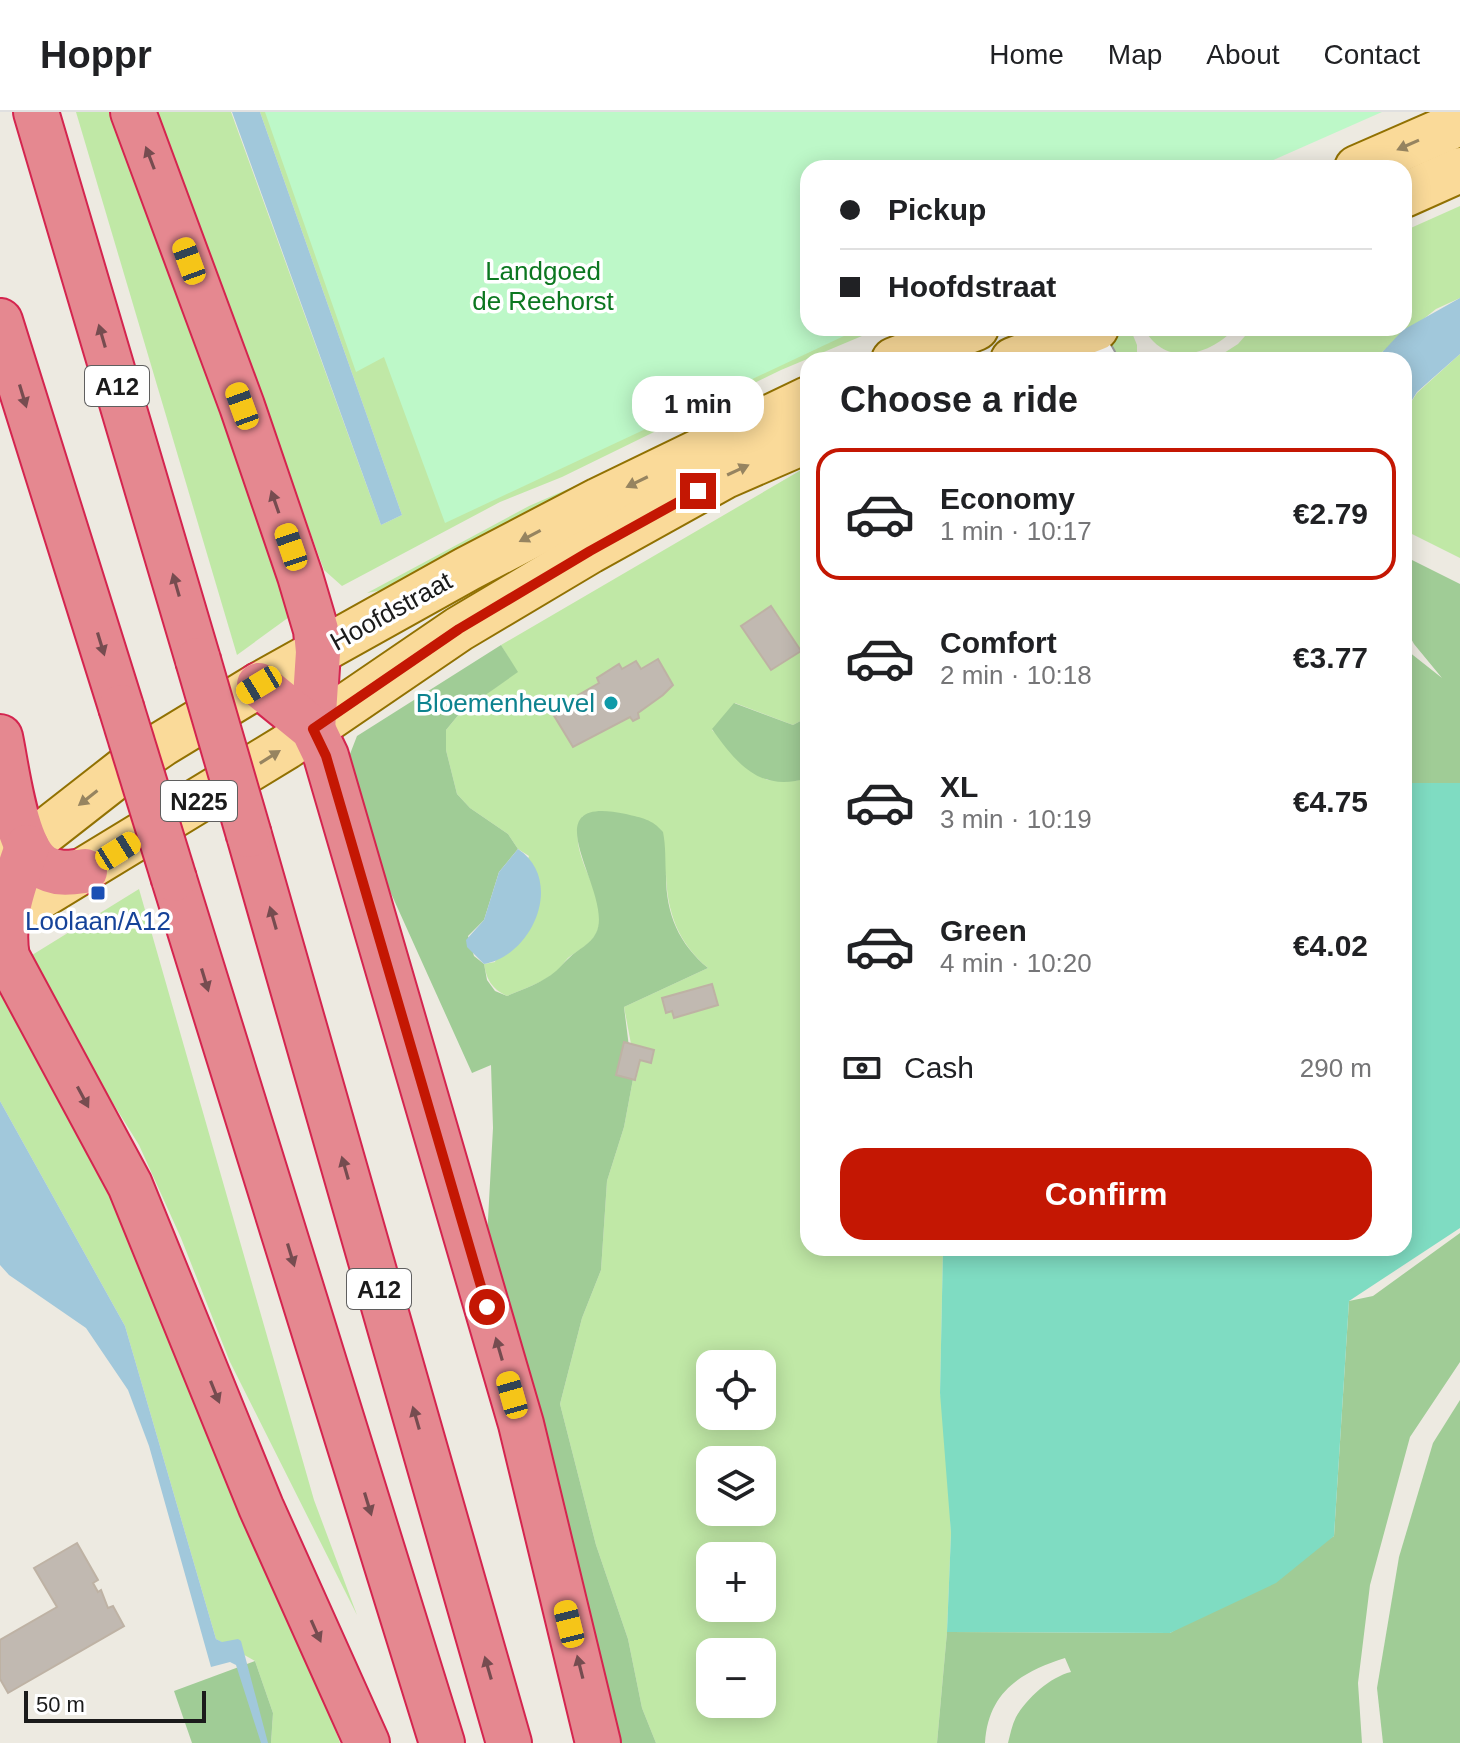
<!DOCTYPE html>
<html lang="en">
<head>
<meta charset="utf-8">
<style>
  body { margin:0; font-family:Helvetica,sans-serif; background:#f6f6f6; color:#202124; height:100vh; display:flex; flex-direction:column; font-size:30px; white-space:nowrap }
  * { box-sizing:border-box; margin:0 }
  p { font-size:26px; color:#757577 }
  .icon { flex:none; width:44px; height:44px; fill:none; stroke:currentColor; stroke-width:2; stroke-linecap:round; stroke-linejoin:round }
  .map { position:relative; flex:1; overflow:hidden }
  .details { position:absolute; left:800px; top:240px; width:612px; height:904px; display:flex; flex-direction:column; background:#fff; border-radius:24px; box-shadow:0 4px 20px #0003 }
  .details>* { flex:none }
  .banner { position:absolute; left:800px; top:48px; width:612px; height:176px; border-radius:24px; box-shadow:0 4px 20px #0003; display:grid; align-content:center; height:176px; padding:0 40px; background:#fff }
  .controls { position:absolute; left:696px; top:1238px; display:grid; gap:16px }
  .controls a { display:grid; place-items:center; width:80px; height:80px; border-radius:16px; background:#fff; box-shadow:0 4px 20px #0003; font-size:40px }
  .scale { position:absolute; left:24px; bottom:20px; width:182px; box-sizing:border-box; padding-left:8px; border:4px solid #1b1b1b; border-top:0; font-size:22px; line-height:28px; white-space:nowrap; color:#1b1b1b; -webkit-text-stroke:6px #fff; paint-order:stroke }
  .end { position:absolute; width:36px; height:36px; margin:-18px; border:10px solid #c41703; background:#fff; box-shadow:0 0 0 4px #fff }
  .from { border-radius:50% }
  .bubble { position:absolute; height:56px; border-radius:24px; background:#fff; box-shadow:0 4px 20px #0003; font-size:26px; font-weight:600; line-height:56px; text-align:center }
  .car { position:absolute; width:24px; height:48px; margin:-24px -12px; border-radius:10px; box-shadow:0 0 6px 2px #0007; background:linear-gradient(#f5c518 24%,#345 0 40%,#f5c518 0 76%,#345 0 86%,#f5c518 0) }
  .banner b { display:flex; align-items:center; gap:28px; height:76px; font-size:30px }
  .banner b+b { border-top:2px solid #e0e0e0 }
  .banner i { width:20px; height:20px; background:#202124 }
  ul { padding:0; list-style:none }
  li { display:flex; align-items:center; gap:24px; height:132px; margin:0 16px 12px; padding:0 24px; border:4px solid transparent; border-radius:24px }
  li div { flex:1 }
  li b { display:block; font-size:30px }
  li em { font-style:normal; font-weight:600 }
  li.selected { border-color:#c41703 }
  li>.icon { width:72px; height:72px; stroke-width:1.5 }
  h2 { padding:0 40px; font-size:36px; line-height:96px }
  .pay { display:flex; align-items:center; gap:20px; height:88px; padding:0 40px; font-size:30px }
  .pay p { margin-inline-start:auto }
  .primary-button { display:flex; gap:16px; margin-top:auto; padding:16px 40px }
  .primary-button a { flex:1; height:92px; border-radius:24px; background:#c41703; color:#fff; font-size:32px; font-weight:600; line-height:92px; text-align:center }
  header { display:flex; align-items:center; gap:48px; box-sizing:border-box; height:112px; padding:0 40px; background:#fff; border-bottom:2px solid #e0e0e0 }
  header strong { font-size:38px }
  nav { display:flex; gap:44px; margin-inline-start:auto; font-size:28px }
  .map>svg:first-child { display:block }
  .grass { fill:#c0e8a6; fill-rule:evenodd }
  .forest { fill:#a0cc96 }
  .park { fill:#bdf8c8 }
  .pitch { fill:#7fdcc2 }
  .water { fill:#a1c8db }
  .building { fill:#c1b9b1; stroke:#beb2a4; stroke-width:2 }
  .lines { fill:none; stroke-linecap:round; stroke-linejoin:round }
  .minor-casing { stroke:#a2a2a2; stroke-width:38 }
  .major-casing { stroke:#917102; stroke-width:48 }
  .highway-casing { stroke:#d4254f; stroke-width:48 }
  .minor { stroke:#fff; stroke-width:34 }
  .major { stroke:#fada99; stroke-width:44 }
  .highway { stroke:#e58890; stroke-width:44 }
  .highway-bridge-casing { stroke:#d4254f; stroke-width:48; stroke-linecap:butt }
  .highway-bridge { stroke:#e58890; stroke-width:44 }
  .oneway { fill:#968460 }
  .oneway2 { fill:#764c50 }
  .route { stroke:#c41703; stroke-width:10 }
  .culture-dot { fill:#0f9aa8; stroke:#fff; stroke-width:3 }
  .transit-dot { fill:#1a4fb4; stroke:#fff; stroke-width:3 }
  .labels { text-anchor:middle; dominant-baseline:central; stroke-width:7; stroke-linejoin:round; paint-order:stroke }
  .shield { fill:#fff; stroke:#5f5f5f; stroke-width:2 }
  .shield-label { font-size:24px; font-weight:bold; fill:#1b1b1b }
  .park-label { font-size:26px; fill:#0c7720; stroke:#fff }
  .street-label { font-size:26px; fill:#1b1b1b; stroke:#fff }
  .culture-label { font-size:26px; fill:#0d838f; stroke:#fff; text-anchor:end }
  .transit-label { font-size:26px; fill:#164399; stroke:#fff }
</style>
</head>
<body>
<header>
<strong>Hoppr</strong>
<nav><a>Home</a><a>Map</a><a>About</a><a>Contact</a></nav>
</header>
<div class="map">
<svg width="1460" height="1631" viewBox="0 0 1460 1631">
  <rect width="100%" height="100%" fill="#edeae1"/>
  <g class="grass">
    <path d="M 76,0 L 111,0 L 296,500 L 237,543 Z"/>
    <path d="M 156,0 L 231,0 L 381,413 L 402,403 L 260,0 L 935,0 L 808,56 L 808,216 L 881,216 L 781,258 L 562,365 L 500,390 L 342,474 L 324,458 Z"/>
    <path d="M 1460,94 L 1460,186 L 1436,197 L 1382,240 L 1375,248 L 1213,248 L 1238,232 L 1252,216 L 1404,216 L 1404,119 Z"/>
    <path d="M 1130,216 L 1137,233 L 1137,248 L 1115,248 C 1108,232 1112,220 1130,216 Z"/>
    <path d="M 1144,216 L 1235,216 C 1210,244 1164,256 1144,216 Z"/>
    <path d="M 1460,242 L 1460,446 L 1404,418 L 1404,301 L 1417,281 Z"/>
    <path d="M 808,264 L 808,272 L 393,476 L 367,481 L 529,394 L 614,357 Z"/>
    <path d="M 808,354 L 808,605 L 793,613 L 735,591 L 712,618 L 767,668 L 794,669 L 808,666 L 808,1136 L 943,1136 L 940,1281 L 945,1299 L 951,1421 L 947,1520 L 937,1631 L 656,1631 L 642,1596 L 628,1527 L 596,1433 L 560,1292 L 582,1206 L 601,1158 L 607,1069 L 624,1015 L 633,967 L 636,968 L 640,948 L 651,950 L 654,938 L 631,932 L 624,895 L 708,856 C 678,831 667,800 666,762 L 583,704 C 561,742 615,785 596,822 C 590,833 578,838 568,846 C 564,850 561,856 556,860 C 542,871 523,877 507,884 C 491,876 487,868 484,852 L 495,850 L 529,744 L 518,737 L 508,722 L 470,696 L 457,682 L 446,638 L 446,618 L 460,601 L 517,560 L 501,533 ZM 710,1252 L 762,1252 L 762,1304 L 710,1304 ZM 710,1348 L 762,1348 L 762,1400 L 710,1400 ZM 710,1444 L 762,1444 L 762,1496 L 710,1496 ZM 710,1540 L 762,1540 L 762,1592 L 710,1592 Z"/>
    <path d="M 139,777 L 314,1388 L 357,1503 L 230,1250 L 181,1126 L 139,1033 L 24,848 Z"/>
    <path d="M 0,874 L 88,1015 L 284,1479 L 340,1631 L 271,1631 L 273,1601 L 255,1549 L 216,1527 L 125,1214 L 0,989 Z"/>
  </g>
  <g class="forest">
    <path d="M 1404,444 L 1460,472 L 1460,671 L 1404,671 L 1404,536 L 1442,566 L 1414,532 L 1404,514 Z"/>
    <path d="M 501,533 L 518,560 L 460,601 L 446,618 L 446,638 L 457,682 L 470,696 L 508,722 L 518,737 L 499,760 L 484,808 L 468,824 L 474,844 L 484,852 L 487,868 L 495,879 L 507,884 C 523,877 542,871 556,859 C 561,855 564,850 569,846 C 578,837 590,833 596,821 C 616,783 524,680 626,702 C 642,706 652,707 663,720 C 666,735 665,749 666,764 C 666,802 679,832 708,856 L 624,895 L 633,967 L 624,1015 L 607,1069 L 601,1158 L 582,1206 L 560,1292 L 596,1433 L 628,1527 L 642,1596 L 656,1631 L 614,1631 L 487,1126 L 493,1016 L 491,953 L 472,961 L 385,768 L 357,695 L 350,664 L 350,642 L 357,624 Z"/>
    <path d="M 734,591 L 793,613 L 808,605 L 808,666 C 760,681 737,652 712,617 Z"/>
    <path d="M 1460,1121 L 1460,1250 L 1410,1325 L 1370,1473 L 1358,1571 L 1362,1631 L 1008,1631 C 1010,1623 1012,1613 1016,1605 C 1027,1586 1050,1565 1071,1560 L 1065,1546 C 1021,1560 988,1580 985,1631 L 937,1631 L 947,1520 L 1170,1521 L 1334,1424 L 1349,1189 L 1373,1184 Z"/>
    <path d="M 1460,1288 L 1460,1631 L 1383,1631 L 1377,1576 L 1399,1445 L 1433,1331 Z"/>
    <path d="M 255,1549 L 273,1601 L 271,1631 L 192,1631 L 174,1579 Z"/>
  </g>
  <path class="park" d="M 265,0 L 1382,0 L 1255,56 L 808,56 L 808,216 L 861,216 L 445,411 L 384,245 L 356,260 Z"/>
  <path class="pitch" d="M 1404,671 L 1460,671 L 1460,1116 L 1349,1189 L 1334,1424 L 1276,1471 L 1170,1521 L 947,1520 L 951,1421 L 940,1281 L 943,1136 L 1404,1136 Z"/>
  <g class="water">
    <path d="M 232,0 L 260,0 L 402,403 L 381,413 Z"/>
    <path d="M 1460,186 L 1460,242 L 1417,280 L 1404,301 L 1404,248 L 1375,248 L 1403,218 Z"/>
    <path d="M 518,737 C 565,768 533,844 484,852 L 467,835 L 466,828 L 484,808 L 499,760 Z"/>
    <path d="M 0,989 L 125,1214 L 216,1527 L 222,1530 L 238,1527 L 241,1529 L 268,1631 L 261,1631 L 236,1553 L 230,1550 L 211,1555 L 149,1334 L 128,1278 L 86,1216 L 9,1163 L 0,1153 Z"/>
  </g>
  <g class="building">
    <path d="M 771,494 L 801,539 L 771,558 L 741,514 Z"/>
    <path d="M 658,547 L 673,573 L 663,583 L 638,601 L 639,606 L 633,609 L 630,605 L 573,635 L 553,602 L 570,592 L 568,589 L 599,571 L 597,566 L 619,552 L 622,557 L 636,549 L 641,557 Z"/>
    <path d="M 712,872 L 718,893 L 674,906 L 672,899 L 666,901 L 662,886 Z"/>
    <path d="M 624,930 L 654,938 L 651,951 L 640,948 L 635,968 L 616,963 Z"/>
    <path d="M 77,1431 L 98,1468 L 93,1471 L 98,1480 L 101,1478 L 108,1496 L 113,1494 L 124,1514 L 8,1581 L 0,1567 L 0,1528 L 57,1495 L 34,1456 Z"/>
  </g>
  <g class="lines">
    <defs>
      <path id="minor" d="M 1084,221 L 1099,248"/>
      <g id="major">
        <path d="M 1357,56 L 1460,11"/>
        <path d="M 1404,83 L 1460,58"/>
        <path d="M 894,248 L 976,216"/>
        <path d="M 1013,248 L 1096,216"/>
        <path d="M 0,755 L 124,658 L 162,632 L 259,573 L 467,457 L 599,388 L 808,287"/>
        <path d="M 0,809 L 286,635 L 459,517 L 590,439 L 725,364 L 808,328"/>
      </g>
      <g id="highway">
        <path d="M 36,0 L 198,548"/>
        <path d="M 133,0 L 242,294 L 300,464 L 316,518 L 318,540 L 313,617"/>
        <path d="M 0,209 L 121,595"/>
        <path d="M 259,573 L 313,617 L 326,644 L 521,1312 L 598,1631"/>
        <path d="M 0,625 C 7,657 15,735 42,754 C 55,763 70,761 85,759"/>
        <path d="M 249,723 L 509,1631"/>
        <path d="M 27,735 C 15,770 0,807 7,845 L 130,1073 L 261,1395 L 367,1631"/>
        <path d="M 174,767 L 442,1631"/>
      </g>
    </defs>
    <use href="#minor" class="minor-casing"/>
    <use href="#major" class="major-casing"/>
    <use href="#highway" class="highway-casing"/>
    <use href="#minor" class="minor"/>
    <use href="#major" class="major"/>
    <use href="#highway" class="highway"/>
    <defs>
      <g id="highway-bridge">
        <path d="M 198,548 L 249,723"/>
        <path d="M 121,595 L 174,767"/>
      </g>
    </defs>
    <use href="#highway-bridge" class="highway-bridge-casing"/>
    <use href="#highway-bridge" class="highway-bridge"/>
  </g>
  <defs><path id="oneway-solid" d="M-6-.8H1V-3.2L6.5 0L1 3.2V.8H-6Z" transform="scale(2)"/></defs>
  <g class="oneway">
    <use href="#oneway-solid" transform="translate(1408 33) rotate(156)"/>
    <use href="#oneway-solid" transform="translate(738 358) rotate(-25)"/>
    <use href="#oneway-solid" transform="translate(637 370) rotate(154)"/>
    <use href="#oneway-solid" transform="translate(530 424) rotate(152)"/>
    <use href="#oneway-solid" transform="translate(270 645) rotate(-32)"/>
    <use href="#oneway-solid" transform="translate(88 686) rotate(142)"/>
  </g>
  <g class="oneway2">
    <use href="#oneway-solid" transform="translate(150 46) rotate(-111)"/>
    <use href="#oneway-solid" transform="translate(102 224) rotate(-106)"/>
    <use href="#oneway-solid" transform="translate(23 284) rotate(73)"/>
    <use href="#oneway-solid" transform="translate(275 390) rotate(-109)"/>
    <use href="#oneway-solid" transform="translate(176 473) rotate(-106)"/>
    <use href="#oneway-solid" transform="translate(101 532) rotate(73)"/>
    <use href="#oneway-solid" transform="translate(273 806) rotate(-106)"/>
    <use href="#oneway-solid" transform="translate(205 868) rotate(73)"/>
    <use href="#oneway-solid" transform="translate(83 985) rotate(62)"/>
    <use href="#oneway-solid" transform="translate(345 1056) rotate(-106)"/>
    <use href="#oneway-solid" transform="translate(291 1143) rotate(73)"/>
    <use href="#oneway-solid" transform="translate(499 1237) rotate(-106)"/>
    <use href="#oneway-solid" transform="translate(215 1280) rotate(68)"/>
    <use href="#oneway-solid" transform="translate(416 1306) rotate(-106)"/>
    <use href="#oneway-solid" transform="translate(368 1392) rotate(73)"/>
    <use href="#oneway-solid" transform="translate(316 1519) rotate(66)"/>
    <use href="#oneway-solid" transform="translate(580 1555) rotate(-104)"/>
    <use href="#oneway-solid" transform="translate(488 1556) rotate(-106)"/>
  </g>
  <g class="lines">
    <path class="route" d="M 487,1195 L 326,644 L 313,617 L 459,517 L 590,439 L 698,379"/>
  </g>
  <circle class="culture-dot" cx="611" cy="591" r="8"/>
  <rect class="transit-dot" x="90" y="773" width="16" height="16" rx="4"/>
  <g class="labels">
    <g class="shield">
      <rect x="85" y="254" width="64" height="40" rx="6"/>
      <rect x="161" y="669" width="76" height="40" rx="6"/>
      <rect x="347" y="1157" width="64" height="40" rx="6"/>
    </g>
    <g class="shield-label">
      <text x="117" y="274">A12</text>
      <text x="199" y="689">N225</text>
      <text x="379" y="1177">A12</text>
    </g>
    <g class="park-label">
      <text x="543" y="159">Landgoed<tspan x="543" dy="30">de Reehorst</tspan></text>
    </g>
    <g class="street-label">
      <text transform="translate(391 499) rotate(-29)">Hoofdstraat</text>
    </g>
    <g class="culture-label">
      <text x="595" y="591">Bloemenheuvel</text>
    </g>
    <g class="transit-label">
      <text x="98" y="809">Loolaan/A12</text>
    </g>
  </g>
</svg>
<div class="controls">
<a><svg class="icon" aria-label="locate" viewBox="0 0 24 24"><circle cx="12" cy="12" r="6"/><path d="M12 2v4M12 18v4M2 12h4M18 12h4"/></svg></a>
<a><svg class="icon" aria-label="layers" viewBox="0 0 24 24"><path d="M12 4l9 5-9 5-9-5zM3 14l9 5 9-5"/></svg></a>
<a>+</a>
<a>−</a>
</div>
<div class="scale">50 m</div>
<i class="end from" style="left:487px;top:1195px"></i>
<i class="end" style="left:698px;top:379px"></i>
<div class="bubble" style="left:632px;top:264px;width:132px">1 min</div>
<i class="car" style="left:189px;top:149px;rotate:340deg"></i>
<i class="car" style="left:242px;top:294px;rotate:340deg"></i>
<i class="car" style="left:291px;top:435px;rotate:341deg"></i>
<i class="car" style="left:259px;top:573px;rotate:239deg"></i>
<i class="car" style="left:118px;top:739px;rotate:58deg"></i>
<i class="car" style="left:512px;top:1283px;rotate:344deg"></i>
<i class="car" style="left:569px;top:1512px;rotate:346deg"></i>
<div class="banner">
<b><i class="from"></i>Pickup</b>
<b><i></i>Hoofdstraat</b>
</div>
<section class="details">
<h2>Choose a ride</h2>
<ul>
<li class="selected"><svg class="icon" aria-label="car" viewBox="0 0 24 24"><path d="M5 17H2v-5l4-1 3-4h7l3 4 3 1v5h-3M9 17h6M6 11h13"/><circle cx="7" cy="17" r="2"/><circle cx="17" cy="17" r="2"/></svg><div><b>Economy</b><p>1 min · 10:17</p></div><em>€2.79</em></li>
<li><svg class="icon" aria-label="car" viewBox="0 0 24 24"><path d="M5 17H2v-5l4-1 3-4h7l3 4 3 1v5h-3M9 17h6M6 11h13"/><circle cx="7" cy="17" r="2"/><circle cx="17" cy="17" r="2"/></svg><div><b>Comfort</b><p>2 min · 10:18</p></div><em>€3.77</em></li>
<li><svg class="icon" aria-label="car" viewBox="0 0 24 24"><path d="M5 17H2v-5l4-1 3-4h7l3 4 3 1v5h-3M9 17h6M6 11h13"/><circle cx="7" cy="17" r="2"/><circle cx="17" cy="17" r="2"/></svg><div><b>XL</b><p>3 min · 10:19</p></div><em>€4.75</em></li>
<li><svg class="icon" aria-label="car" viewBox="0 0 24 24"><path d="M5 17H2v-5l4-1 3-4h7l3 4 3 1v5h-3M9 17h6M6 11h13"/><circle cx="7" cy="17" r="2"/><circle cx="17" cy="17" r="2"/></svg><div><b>Green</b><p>4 min · 10:20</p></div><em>€4.02</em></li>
</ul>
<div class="pay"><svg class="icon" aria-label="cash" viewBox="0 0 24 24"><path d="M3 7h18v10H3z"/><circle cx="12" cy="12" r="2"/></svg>Cash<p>290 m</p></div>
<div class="primary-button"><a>Confirm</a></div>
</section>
</div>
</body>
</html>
